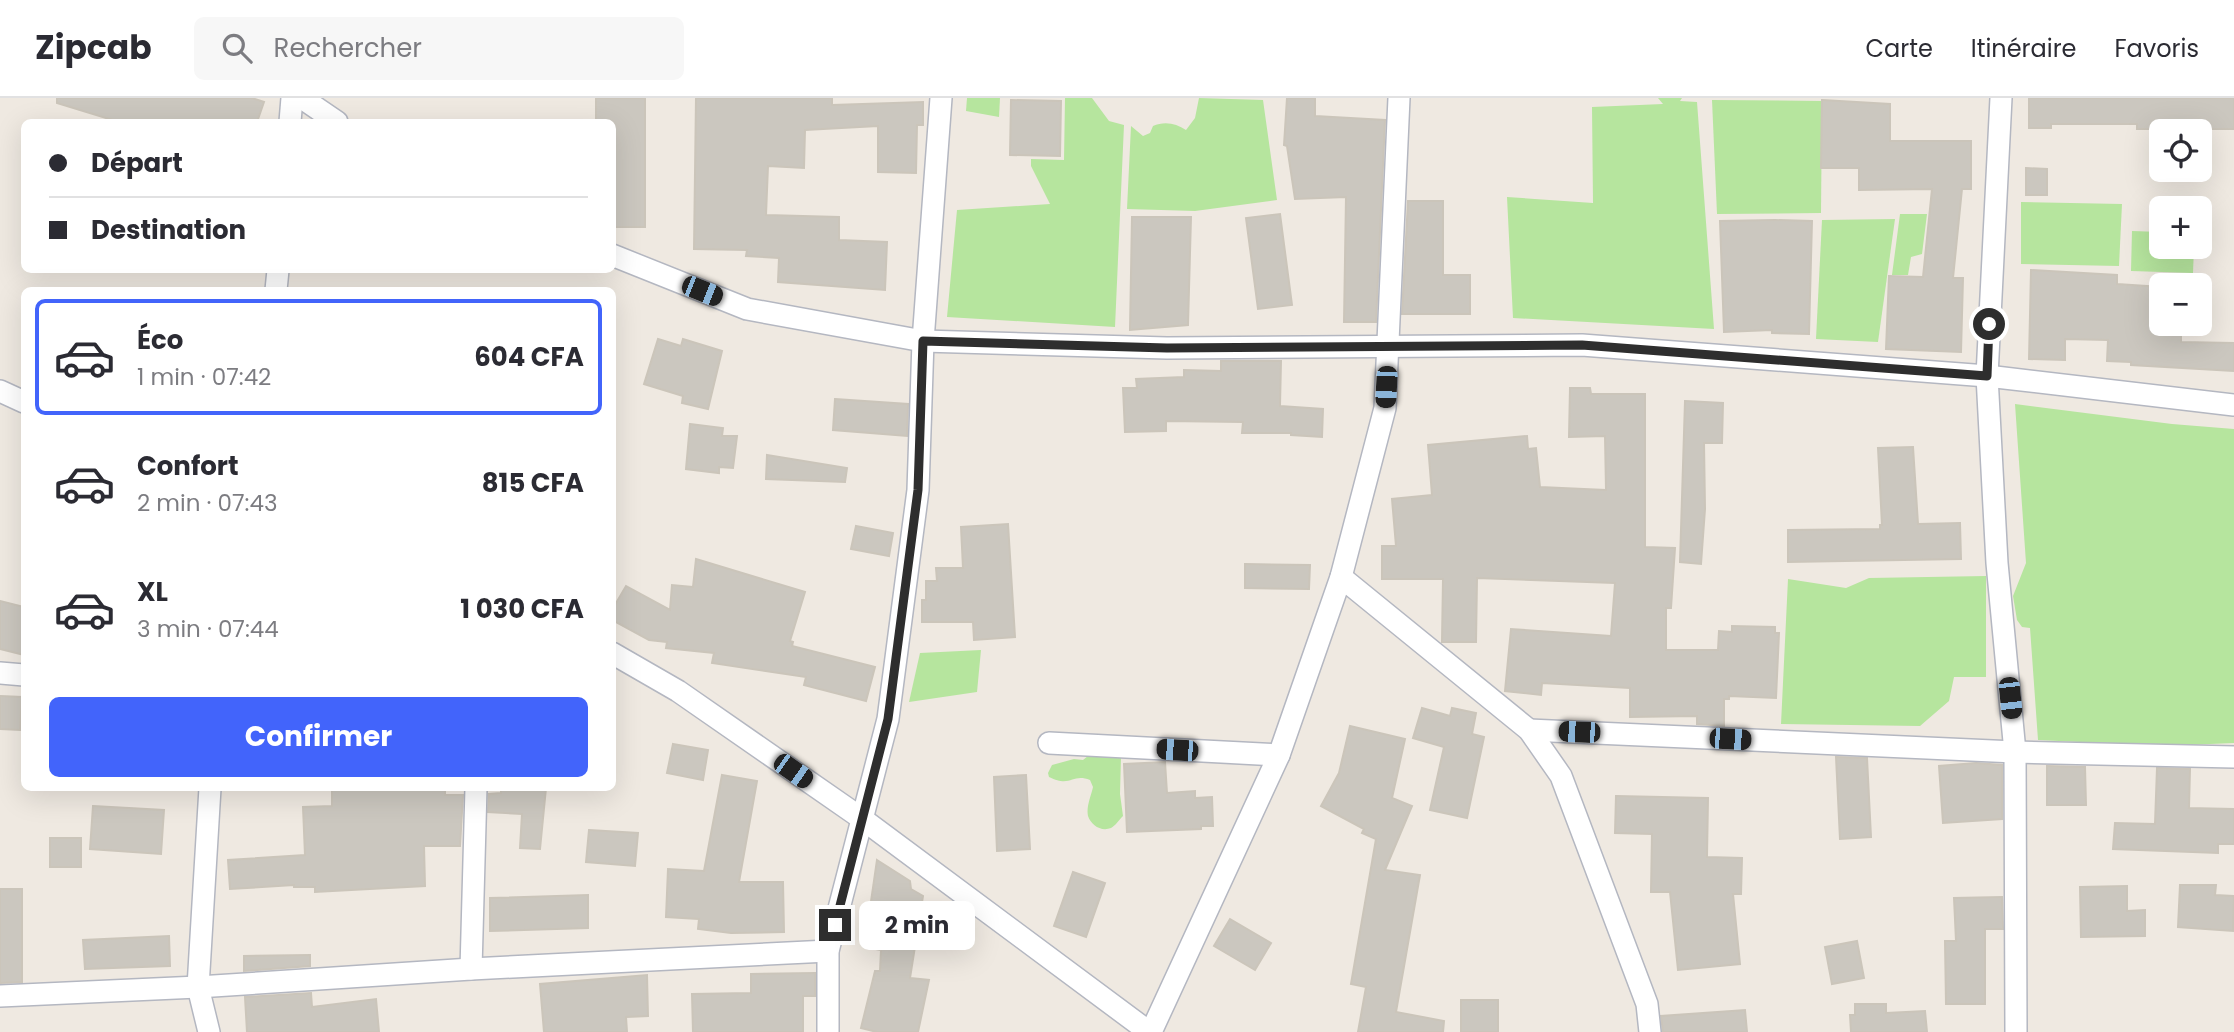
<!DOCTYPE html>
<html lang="fr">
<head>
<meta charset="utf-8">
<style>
  body { margin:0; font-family:Poppins,sans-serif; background:#f7f7f7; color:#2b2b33; height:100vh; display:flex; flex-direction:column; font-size:26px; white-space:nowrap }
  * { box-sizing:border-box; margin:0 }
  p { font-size:23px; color:#7c7c81 }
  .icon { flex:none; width:38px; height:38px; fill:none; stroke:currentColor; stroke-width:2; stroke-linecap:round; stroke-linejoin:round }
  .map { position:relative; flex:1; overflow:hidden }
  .details { position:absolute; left:21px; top:189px; width:595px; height:504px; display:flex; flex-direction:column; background:#fff; border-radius:10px; box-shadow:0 7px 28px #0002 }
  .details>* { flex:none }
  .banner { position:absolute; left:21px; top:21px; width:595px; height:154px; border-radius:10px; box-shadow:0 7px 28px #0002; display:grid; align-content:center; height:154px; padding:0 28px; background:#fff }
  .tools { position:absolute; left:2149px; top:21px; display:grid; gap:14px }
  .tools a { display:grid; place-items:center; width:63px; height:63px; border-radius:10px; background:#fff; box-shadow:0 7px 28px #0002; font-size:35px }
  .end { position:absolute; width:32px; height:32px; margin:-16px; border:9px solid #2e2e2e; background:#fff; box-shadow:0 0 0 4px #fff }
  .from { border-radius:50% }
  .bubble { position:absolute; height:49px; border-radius:10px; background:#fff; box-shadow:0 7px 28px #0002; font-size:23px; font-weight:700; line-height:49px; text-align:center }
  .car { position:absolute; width:21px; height:42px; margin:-21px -10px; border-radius:9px; box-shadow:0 0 5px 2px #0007; background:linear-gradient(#222 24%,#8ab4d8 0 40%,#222 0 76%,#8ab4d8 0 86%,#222 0) }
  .banner b { display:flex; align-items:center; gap:24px; height:66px; font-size:26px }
  .banner b+b { border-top:2px solid #e1e1e2 }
  .banner i { width:18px; height:18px; background:#2b2b33 }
  ul { padding:12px 0 0; list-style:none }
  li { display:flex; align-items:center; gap:21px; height:116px; margin:0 14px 10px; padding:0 14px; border:4px solid transparent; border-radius:10px }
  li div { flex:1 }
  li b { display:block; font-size:26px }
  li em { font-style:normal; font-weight:700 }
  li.on { border-color:#4264fb }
  li>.icon { width:63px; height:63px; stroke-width:1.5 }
  .action { display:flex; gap:14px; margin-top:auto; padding:14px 28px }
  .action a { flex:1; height:80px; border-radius:10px; background:#4264fb; color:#fff; font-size:28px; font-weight:700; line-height:80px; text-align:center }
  header { display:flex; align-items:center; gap:42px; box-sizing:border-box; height:98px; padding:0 35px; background:#fff; border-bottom:2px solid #e1e1e2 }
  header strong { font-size:33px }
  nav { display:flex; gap:38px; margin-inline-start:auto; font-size:24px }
  .search { width:490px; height:63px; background:#f7f7f7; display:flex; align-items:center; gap:18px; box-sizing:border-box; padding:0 24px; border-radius:10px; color:#7c7c81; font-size:26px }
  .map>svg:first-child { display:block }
  .green { fill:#b6e59e }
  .building { fill:#cbc7bf; stroke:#cbc5ba; stroke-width:2 }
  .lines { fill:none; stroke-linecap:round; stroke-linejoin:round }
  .street-casing { stroke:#b4b7c1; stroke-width:24 }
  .street { stroke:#fff; stroke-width:21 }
  .route { stroke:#2e2e2e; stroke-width:9 }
</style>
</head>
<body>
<header>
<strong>Zipcab</strong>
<div class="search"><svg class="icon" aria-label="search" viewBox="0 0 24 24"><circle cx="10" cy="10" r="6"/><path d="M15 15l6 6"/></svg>Rechercher</div>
<nav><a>Carte</a><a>Itinéraire</a><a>Favoris</a></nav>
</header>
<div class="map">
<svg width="2234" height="934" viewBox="0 0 2234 934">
  <rect width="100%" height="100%" fill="#efe9e1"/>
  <g class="green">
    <path d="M 967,0 L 1000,0 L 999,19 L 966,13 Z"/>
    <path d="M 1065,0 L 1092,0 L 1109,23 L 1124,27 L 1115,229 L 947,219 L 957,112 L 1050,106 L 1031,68 L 1031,61 L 1064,62 Z"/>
    <path d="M 1199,0 L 1263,2 L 1277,102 L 1195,113 L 1127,111 L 1131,28 L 1143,38 L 1150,35 L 1153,28 C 1164,23 1176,25 1186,32 L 1195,20 Z"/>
    <path d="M 1658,0 L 1682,0 L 1680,3 L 1697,4 L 1714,231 L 1513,220 L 1507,99 L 1593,105 L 1592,9 L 1663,6 Z"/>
    <path d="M 1712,2 L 1822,3 L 1821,115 L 1717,116 Z"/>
    <path d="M 2021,104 L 2122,106 L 2119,168 L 2021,166 Z"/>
    <path d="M 1900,116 L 1927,116 L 1922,156 L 1911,159 L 1908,177 L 1892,177 Z"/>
    <path d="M 1895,121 L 1878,244 L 1816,241 L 1822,122 Z"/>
    <path d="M 2132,133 L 2161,134 L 2161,149 L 2194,149 L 2193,175 L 2131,173 Z"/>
    <path d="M 2015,306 L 2172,326 L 2234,331 L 2234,645 L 2162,648 L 2038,642 L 2030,530 L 2022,529 L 2017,522 L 2013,498 L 2026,465 Z"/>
    <path d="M 1986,478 L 1986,579 L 1954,579 L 1949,603 L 1920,628 L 1781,626 L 1788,481 L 1846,490 L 1869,480 Z"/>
    <path d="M 981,552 L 977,594 L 909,604 L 920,555 Z"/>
    <path d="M 1093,654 L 1121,659 L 1120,696 L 1123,718 C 1119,722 1115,728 1111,730 C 1101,734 1091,727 1088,718 C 1086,709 1091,698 1093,689 L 1090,682 C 1072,675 1071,690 1049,679 L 1048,675 L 1052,667 L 1074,661 L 1083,662 Z"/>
  </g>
  <g class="building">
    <path d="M 57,0 L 252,0 L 264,4 L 257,24 L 119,24 L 57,5 Z"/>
    <path d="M 596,0 L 645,0 L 645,129 L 612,129 L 612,24 L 596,24 Z"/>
    <path d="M 696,0 L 832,0 L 832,7 L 923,4 L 923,27 L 917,27 L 916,75 L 878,74 L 878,28 L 805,32 L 804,70 L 768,68 L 766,117 L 839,119 L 839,142 L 887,144 L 885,192 L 778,184 L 779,160 L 746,158 L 747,152 L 694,151 Z"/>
    <path d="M 1287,0 L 1315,0 L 1315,18 L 1385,22 L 1376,224 L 1344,224 L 1346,99 L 1295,101 L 1287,48 L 1284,47 Z"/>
    <path d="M 2029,0 L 2234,0 L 2234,31 L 2137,31 L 2137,26 L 2051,26 L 2051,30 L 2029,30 Z"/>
    <path d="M 1011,2 L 1061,3 L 1060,58 L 1010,57 Z"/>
    <path d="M 1822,2 L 1890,6 L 1890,43 L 1971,43 L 1971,91 L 1962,91 L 1953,180 L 1963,180 L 1961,254 L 1886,251 L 1889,178 L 1923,179 L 1932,91 L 1859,92 L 1859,70 L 1821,70 Z"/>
    <path d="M 2026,70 L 2047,71 L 2047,97 L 2026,97 Z"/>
    <path d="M 1408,103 L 1443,103 L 1443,177 L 1470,177 L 1470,216 L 1402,216 Z"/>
    <path d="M 1280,116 L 1292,207 L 1258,211 L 1246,120 Z"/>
    <path d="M 1132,119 L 1191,119 L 1188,227 L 1130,232 Z"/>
    <path d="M 1775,122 L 1812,123 L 1809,236 L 1772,235 L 1772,232 L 1724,234 L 1720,123 Z"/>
    <path d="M 2031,172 L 2117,177 L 2117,186 L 2161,189 L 2161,226 L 2181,226 L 2181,244 L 2234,245 L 2234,273 L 2131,267 L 2131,264 L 2107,263 L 2108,242 L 2065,241 L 2065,262 L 2029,261 Z"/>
    <path d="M 658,241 L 681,248 L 683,241 L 722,253 L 708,311 L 682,305 L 683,298 L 644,286 Z"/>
    <path d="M 1221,263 L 1281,263 L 1280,308 L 1323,311 L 1322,339 L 1291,337 L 1291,335 L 1242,335 L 1243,324 L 1166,323 L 1166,333 L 1125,334 L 1123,290 L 1137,290 L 1136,281 L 1184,279 L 1184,272 L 1221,273 Z"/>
    <path d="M 1570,290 L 1590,290 L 1591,296 L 1645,296 L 1645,449 L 1675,450 L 1671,510 L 1666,510 L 1666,552 L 1718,552 L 1719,533 L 1732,534 L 1732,528 L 1775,529 L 1775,535 L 1779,535 L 1776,600 L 1729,598 L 1729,601 L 1724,601 L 1724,628 L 1697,626 L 1697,618 L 1630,619 L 1630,590 L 1542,585 L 1541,597 L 1505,593 L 1511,531 L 1611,538 L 1615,485 L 1477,480 L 1476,544 L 1442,544 L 1443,481 L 1382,481 L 1382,448 L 1396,448 L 1392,401 L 1432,397 L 1428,347 L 1527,338 L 1528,351 L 1536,350 L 1540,389 L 1606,392 L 1605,338 L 1569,339 Z"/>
    <path d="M 835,301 L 908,306 L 907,338 L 833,332 Z"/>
    <path d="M 1685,303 L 1723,305 L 1722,345 L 1704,345 L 1705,411 L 1701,466 L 1680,464 Z"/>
    <path d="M 690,326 L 723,330 L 722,338 L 737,338 L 733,370 L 719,369 L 719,375 L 686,371 Z"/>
    <path d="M 1913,349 L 1918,426 L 1960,425 L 1961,461 L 1788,464 L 1788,432 L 1880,431 L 1880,427 L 1882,427 L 1878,350 Z"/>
    <path d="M 767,357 L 847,370 L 845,384 L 766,381 Z"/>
    <path d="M 1008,426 L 1015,539 L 974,542 L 973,524 L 922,524 L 922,502 L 926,502 L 926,483 L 937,483 L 936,470 L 963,470 L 961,429 Z"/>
    <path d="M 856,428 L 893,435 L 889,458 L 851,451 Z"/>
    <path d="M 696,461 L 805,494 L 790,543 L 793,544 L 792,548 L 875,569 L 866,603 L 804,587 L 806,579 L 712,565 L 714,555 L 666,550 L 667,544 L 649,542 L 612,522 L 612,512 L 626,488 L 670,512 L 672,487 L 693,489 Z"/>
    <path d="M 1245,466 L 1310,467 L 1309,491 L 1245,490 Z"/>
    <path d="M 0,503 L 24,509 L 24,557 L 0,551 Z"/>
    <path d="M 0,598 L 22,599 L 20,632 L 0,631 Z"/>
    <path d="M 1422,610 L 1450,618 L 1452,610 L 1476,615 L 1472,636 L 1484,639 L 1467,720 L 1430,712 L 1444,649 L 1413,640 Z"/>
    <path d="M 1350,628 L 1405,641 L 1392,700 L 1412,708 L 1385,772 L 1420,777 L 1396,914 L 1444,923 L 1443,934 L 1358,934 L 1366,889 L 1351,886 L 1376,741 L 1362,735 L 1364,731 L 1321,708 L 1339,675 Z"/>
    <path d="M 673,646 L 708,652 L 703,682 L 667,675 Z"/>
    <path d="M 1836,659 L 1867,660 L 1871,739 L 1840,741 Z"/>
    <path d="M 1165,664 L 1167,695 L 1195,693 L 1195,700 L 1212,699 L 1213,728 L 1201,728 L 1201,731 L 1127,734 L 1124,666 Z"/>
    <path d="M 1976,665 L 2002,667 L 2002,721 L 1943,725 L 1939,668 Z"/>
    <path d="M 2047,668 L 2085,669 L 2086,707 L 2047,707 Z"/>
    <path d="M 2157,670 L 2190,671 L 2189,710 L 2234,711 L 2234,746 L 2218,746 L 2218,755 L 2113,751 L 2115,725 L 2155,726 Z"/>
    <path d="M 722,677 L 757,683 L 739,784 L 783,784 L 784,834 L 731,835 L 698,831 L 699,821 L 666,819 L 668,771 L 704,773 Z"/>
    <path d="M 1026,677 L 1030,751 L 997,753 L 994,679 Z"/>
    <path d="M 332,690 L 445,690 L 445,697 L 463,697 L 460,748 L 424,748 L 425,788 L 315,794 L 315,789 L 294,789 L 294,787 L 230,791 L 228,762 L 305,757 L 303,709 L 332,708 Z"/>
    <path d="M 501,690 L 546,690 L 540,751 L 520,750 L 522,716 L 488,714 L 489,696 L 501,695 Z"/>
    <path d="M 1616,698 L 1708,700 L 1707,759 L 1742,760 L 1741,796 L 1733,796 L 1740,866 L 1678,872 L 1670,794 L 1651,794 L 1652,736 L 1615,735 Z"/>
    <path d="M 93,708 L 164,712 L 161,756 L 90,751 Z"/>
    <path d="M 589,732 L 638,735 L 635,768 L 586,764 Z"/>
    <rect x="50" y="740" width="31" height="29"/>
    <path d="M 877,762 L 910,783 L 911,791 L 923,798 L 910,880 L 929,882 L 918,934 L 877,934 L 861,930 L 875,873 L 880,873 L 881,852 L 870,850 L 872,840 L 866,838 Z"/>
    <path d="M 1073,774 L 1105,785 L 1086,839 L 1054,828 Z"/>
    <path d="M 2180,787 L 2216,787 L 2215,797 L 2234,798 L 2233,833 L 2178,829 Z"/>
    <path d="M 2127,788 L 2127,813 L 2145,812 L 2145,838 L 2081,839 L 2080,789 Z"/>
    <path d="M 0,791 L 22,791 L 22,884 L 0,885 Z"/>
    <path d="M 588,797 L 588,830 L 490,833 L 490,800 Z"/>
    <path d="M 2002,799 L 2003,831 L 1985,831 L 1985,906 L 1946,906 L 1945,843 L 1956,843 L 1954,800 Z"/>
    <path d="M 1230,821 L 1271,845 L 1255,872 L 1214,848 Z"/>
    <path d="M 169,838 L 170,868 L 85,871 L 83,842 Z"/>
    <path d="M 1857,843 L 1864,880 L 1832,886 L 1825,849 Z"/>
    <path d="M 310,857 L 310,868 L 244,873 L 244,858 Z"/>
    <path d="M 815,875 L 815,898 L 803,898 L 803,934 L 693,934 L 692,896 L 751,895 L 751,876 Z"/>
    <path d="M 647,877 L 648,918 L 626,919 L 627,934 L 544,934 L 540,886 Z"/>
    <path d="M 311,895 L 312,909 L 376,901 L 379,934 L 247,934 L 245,899 Z"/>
    <rect x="1461" y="902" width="37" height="32"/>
    <path d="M 1855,906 L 1886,906 L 1886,915 L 1925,913 L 1927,934 L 1851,934 L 1850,917 L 1855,917 Z"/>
    <path d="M 1745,912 L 1747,934 L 1663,934 L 1661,918 Z"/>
  </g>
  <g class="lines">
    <defs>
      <g id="street">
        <path d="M 302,0 L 337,24"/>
        <path d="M 2001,0 L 1987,278 L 1997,465 L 2015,654 L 2016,934"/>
        <path d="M 290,24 L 292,0"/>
        <path d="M 612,157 L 747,211 L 923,243 L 1167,250 L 1582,247 L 1987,278 L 2234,307"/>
        <path d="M 276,192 L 278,172"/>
        <path d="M 0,293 L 24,304"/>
        <path d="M 1341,479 L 1529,632 L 1561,678 L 1647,906 L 1650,934"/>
        <path d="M 612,555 L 678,593 L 861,720 L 1149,934"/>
        <path d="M 0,575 L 24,577"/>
        <path d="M 1529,632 L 2015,654 L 2234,659"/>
        <path d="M 1049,645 L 1279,657"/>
        <path d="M 471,871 L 476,690"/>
        <path d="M 0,898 L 198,889 L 471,871 L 828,853"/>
        <path d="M 209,934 L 198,889 L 210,690"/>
        <path d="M 828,934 L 828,853 L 888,621 L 918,392 L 923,243 L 941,0"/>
        <path d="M 1151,934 L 1279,657 L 1341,479 L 1385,310 L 1399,0"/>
      </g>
    </defs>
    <use href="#street" class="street-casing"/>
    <use href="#street" class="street"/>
  </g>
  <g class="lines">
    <path class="route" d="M 835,827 L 888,621 L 918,392 L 923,243 L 1167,250 L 1582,247 L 1987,278 L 1989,226"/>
  </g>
</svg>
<div class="tools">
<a><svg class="icon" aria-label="locate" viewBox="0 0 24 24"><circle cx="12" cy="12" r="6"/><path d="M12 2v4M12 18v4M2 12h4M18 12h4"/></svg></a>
<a>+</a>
<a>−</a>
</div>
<i class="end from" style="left:1989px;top:226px"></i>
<i class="end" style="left:835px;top:827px"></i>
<div class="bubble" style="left:859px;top:803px;width:116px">2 min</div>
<i class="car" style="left:702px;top:193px;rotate:112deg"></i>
<i class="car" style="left:1386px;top:289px;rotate:183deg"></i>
<i class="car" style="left:2010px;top:600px;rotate:174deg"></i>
<i class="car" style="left:1579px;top:634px;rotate:272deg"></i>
<i class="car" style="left:1730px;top:641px;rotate:93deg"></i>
<i class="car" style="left:1177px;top:652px;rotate:274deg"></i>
<i class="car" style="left:793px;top:673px;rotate:125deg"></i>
<div class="banner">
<b><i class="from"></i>Départ</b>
<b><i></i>Destination</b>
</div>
<section class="details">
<ul>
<li class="on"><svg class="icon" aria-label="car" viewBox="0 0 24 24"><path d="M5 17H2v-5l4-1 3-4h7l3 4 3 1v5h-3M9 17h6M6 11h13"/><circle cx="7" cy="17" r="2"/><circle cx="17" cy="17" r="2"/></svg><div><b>Éco</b><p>1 min · 07:42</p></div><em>604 CFA</em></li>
<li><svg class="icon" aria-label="car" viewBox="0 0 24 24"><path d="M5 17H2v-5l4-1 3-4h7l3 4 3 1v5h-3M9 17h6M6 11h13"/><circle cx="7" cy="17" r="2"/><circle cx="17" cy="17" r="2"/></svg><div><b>Confort</b><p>2 min · 07:43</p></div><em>815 CFA</em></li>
<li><svg class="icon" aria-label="car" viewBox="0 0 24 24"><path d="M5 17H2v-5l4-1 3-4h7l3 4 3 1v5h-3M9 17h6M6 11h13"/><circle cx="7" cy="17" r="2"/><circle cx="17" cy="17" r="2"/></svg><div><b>XL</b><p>3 min · 07:44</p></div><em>1 030 CFA</em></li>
</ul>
<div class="action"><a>Confirmer</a></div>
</section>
</div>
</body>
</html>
